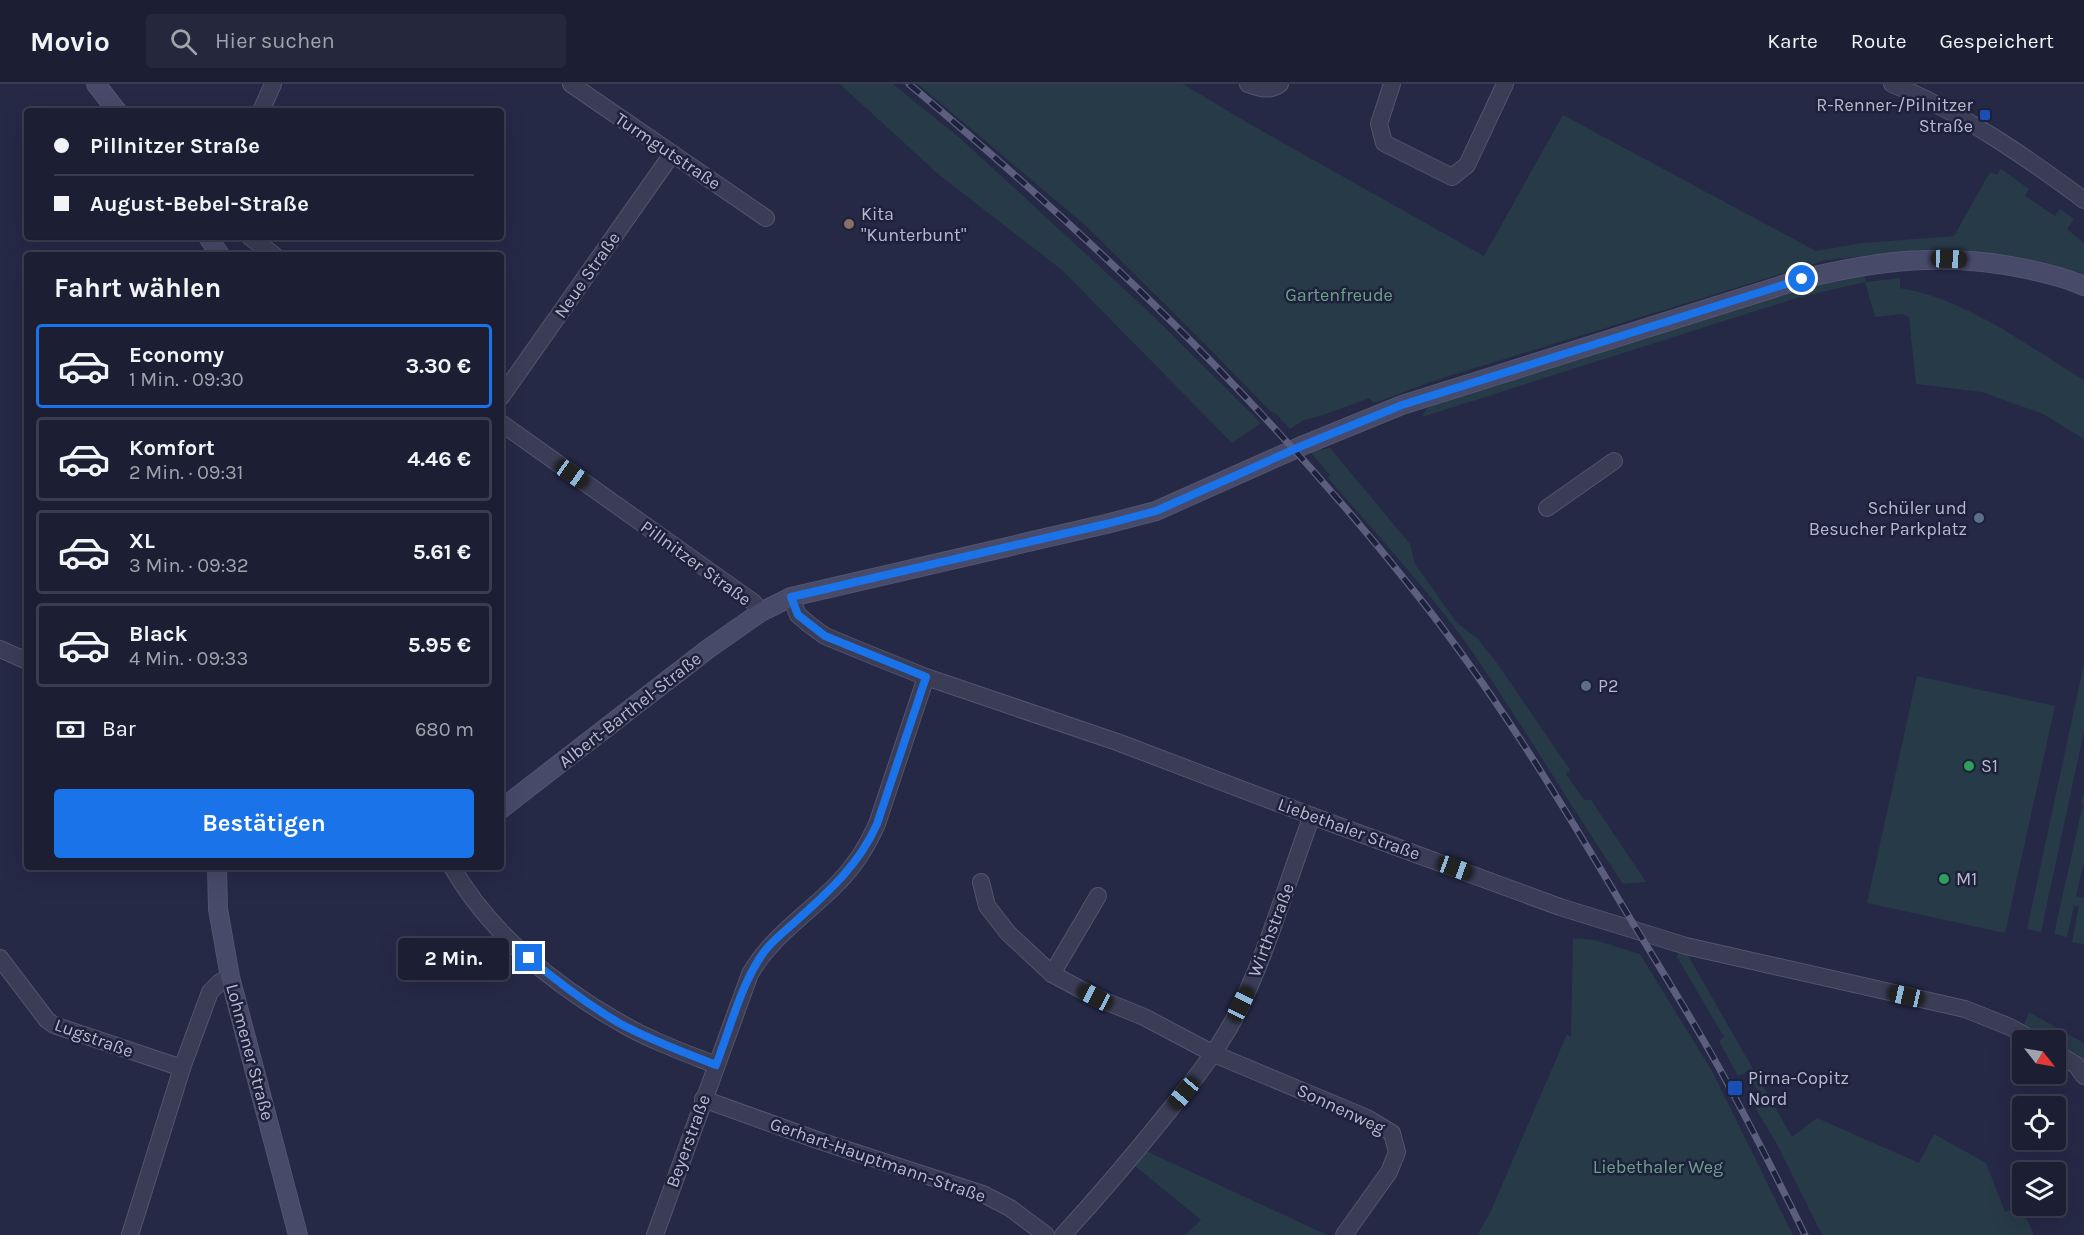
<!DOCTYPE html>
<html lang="de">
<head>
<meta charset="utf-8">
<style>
  body { margin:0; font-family:Karla,sans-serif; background:#25273c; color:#f1f3f6; height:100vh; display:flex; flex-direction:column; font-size:22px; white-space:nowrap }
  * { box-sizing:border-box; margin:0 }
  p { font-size:20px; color:#a0a2ac }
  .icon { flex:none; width:33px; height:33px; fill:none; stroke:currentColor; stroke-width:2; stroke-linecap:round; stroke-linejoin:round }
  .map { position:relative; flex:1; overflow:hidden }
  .sheet { position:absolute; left:24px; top:168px; width:480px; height:618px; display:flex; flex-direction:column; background:#1c1f34; border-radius:6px; box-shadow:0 6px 24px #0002,0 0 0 2px #3a3d4f }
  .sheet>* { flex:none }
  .top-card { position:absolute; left:24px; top:24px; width:480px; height:132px; border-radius:6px; box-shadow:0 6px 24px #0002,0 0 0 2px #3a3d4f; display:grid; align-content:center; height:132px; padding:0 30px; background:#1c1f34 }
  .needle { width:39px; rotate:121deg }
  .buttons { position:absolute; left:2012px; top:946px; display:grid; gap:12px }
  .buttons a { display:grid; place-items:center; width:54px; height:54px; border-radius:6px; background:#1c1f34; box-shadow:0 6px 24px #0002,0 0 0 2px #3a3d4f; font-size:30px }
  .end { position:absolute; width:27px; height:27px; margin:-14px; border:8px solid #1a73e8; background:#fff; box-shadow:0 0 0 3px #fff }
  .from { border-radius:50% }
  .bubble { position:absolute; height:42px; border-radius:6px; background:#1c1f34; box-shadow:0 6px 24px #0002,0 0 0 2px #3a3d4f; font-size:20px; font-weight:700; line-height:42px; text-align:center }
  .car { position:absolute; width:18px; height:36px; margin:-18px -9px; border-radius:8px; box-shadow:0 0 4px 2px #0007; background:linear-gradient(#222 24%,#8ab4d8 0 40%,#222 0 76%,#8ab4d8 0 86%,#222 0) }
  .top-card b { display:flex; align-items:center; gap:21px; height:57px; font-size:22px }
  .top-card b+b { border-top:2px solid #3a3d4f }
  .top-card i { width:15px; height:15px; background:#f1f3f6 }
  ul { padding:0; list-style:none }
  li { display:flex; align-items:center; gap:18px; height:84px; margin:0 12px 9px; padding:0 18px; border:3px solid #3a3d4f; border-radius:6px }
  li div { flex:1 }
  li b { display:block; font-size:22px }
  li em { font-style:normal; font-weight:700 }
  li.current { border-color:#1a73e8 }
  li>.icon { width:54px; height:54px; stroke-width:1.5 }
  h2 { padding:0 30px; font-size:27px; line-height:72px }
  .pay { display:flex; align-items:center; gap:15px; height:66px; padding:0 30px; font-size:22px }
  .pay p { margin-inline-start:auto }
  .cta { display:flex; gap:12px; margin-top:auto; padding:12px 30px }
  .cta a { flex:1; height:69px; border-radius:6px; background:#1a73e8; color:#fff; font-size:24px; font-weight:700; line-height:69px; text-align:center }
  header { display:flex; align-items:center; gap:36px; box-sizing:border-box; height:84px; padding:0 30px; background:#1c1f34; border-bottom:2px solid #3a3d4f }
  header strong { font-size:28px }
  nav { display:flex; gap:33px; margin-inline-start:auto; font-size:21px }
  .search { width:420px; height:54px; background:#25273c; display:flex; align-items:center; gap:15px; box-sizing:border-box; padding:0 21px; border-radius:6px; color:#a0a2ac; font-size:22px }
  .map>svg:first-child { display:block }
  .green { fill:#273a47 }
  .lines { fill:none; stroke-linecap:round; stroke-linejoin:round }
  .street-casing { stroke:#52556d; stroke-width:18 }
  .secondary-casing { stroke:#52556d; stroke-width:20 }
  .street { stroke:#3a3d55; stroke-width:16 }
  .secondary { stroke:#474a69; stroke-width:18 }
  .rail-casing { stroke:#5b5f7d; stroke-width:7 }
  .rail { stroke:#1e213b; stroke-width:4.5; stroke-dasharray:14; stroke-linecap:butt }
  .route { stroke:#1a73e8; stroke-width:8 }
  .transit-dot { fill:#1a4fb4; stroke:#1e213b; stroke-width:2 }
  .education-dot { fill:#8d6e63; stroke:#1e213b; stroke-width:2 }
  .service-dot { fill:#5c6f8a; stroke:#1e213b; stroke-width:2 }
  .leisure-dot { fill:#2e9e5b; stroke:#1e213b; stroke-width:2 }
  .labels { text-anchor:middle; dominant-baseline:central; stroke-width:5; stroke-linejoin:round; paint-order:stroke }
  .poi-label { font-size:18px; fill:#b7bace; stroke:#1e213b; text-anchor:start }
  .street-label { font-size:18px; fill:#b7bace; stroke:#1e213b }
  .park-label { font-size:18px; fill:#6ca288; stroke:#1e213b }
</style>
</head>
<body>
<header>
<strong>Movio</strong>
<div class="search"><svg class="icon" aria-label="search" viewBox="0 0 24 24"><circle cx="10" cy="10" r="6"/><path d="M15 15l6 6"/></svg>Hier suchen</div>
<nav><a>Karte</a><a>Route</a><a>Gespeichert</a></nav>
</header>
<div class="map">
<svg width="2084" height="1151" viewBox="0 0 2084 1151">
  <rect width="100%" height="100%" fill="#252946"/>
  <g class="green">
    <path d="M 840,0 L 893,0 L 960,54 L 1150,229 L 1261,339 L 1232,359 L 1062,186 L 938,90 Z"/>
    <path d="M 918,0 L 1183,0 L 1248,39 L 1484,172 L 1563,31 L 1816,167 L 1863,159 L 1954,152 L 1990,88 L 1997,91 L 2001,85 L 2029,105 L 2025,112 L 2055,132 L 2060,125 L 2074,135 L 2067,145 L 2084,159 L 2084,193 L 2048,181 L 2013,173 L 1932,165 L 1826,176 L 1433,297 L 1377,318 L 1372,318 L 1369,314 L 1326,330 L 1304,336 L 1290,345 L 1274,328 L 1272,329 L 1200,255 L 1086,142 Z"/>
    <path d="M 1864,191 L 1866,198 L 1900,194 L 1900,204 C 1967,215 2026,261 2084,296 L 2084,355 L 2043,330 L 1982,308 L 1916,300 L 1909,233 L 1903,230 L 1875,233 L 1865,198 L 1800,213 L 1422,333 L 1425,327 L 1431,321 L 1797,203 L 1840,193 Z"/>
    <path d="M 1330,364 L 1410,460 L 1415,480 L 1457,539 L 1478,555 L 1497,579 L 1570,686 L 1566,690 L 1584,716 L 1591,716 L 1646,798 L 1623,800 C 1571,723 1524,643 1471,566 C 1428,505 1376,450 1328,394 L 1330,391 L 1310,368 Z"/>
    <path d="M 2084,579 L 2084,647 L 2041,848 L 2027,845 Z"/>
    <path d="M 1917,592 L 2055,622 L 2005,849 L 1867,819 Z"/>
    <path d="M 2084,707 L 2084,778 L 2076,812 L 2084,814 L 2084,860 L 2072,858 L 2079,822 L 2074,822 L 2067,853 L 2054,850 L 2083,720 L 2081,719 Z"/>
    <path d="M 1573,854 L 1595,856 L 1640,870 L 1712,987 L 1793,1151 L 1477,1151 L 1489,1131 L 1567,950 L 1571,953 Z"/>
    <path d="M 1679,866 L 1686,868 L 1792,1053 L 1817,1034 L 1919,1079 L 1934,1050 L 1986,1079 L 2005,1128 L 2021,1122 L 2034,1151 L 1822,1151 L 1779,1064 L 1749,1013 L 1758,1008 L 1747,988 L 1738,992 L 1719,957 L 1724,953 L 1677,873 Z"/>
    <path d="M 2029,928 L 2084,959 L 2084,976 L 2055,957 L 2023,944 Z"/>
    <path d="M 1146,1067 L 1327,1151 L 1185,1151 L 1201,1136 L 1135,1082 Z"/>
  </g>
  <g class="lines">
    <defs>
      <g id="street">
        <path d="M 571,0 L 766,134"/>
        <path d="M 1248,0 C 1260,4 1269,8 1280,0"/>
        <path d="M 1392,0 L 1379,40 L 1384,59 L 1452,93 L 1467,81 L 1505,0"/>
        <path d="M 1892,0 C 1961,28 2025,72 2084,116"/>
        <path d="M 261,27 L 273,0"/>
        <path d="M 250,153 L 274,171"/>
        <path d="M 501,313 L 672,70"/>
        <path d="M 501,339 L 736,506 L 753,518 L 761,528"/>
        <path d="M 1547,424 L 1614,377"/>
        <path d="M 791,513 L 798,531 L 810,541 L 825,552 L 876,573 L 926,593 L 1117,658 L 1312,732 L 1560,823 L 1686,862 L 1965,925 L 2010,943 L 2035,957"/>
        <path d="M 0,565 L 27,577"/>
        <path d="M 452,783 C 490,849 554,901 619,938 C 649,956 683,968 716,981"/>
        <path d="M 981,798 L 987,822 L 1008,849 L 1052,890 L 1095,913 L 1144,933 L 1214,970 L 1367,1034 L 1392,1049 L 1397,1068 L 1389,1088 L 1344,1151"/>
        <path d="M 0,874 L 47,936 L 54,941 L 182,984"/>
        <path d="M 1052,890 L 1098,812"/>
        <path d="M 2055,968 L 2076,981 L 2084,992"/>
        <path d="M 703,1015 L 820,1057 L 983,1110 L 1010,1124 L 1046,1151"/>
        <path d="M 130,1151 L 182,984 L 210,908 L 220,898 L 230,893"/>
        <path d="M 655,1151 L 750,890 C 771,853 806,831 836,801 C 854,783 867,763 877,740 L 926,593"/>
        <path d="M 1063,1151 C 1098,1113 1131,1074 1164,1033 C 1189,1002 1214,972 1233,937 C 1267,872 1286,800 1312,732"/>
      </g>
      <g id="secondary">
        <path d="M 96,0 L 117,27"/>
        <path d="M 208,153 L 220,171"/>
        <path d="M 501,725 L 708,565 L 761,528 L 791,513 L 1106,440 L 1156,427 L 1304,361 L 1402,321 L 1802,195 C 1879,176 1947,168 2026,185 C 2045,189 2066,194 2084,202"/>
        <path d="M 217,783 L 218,825 L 230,893 L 298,1151"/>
      </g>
    </defs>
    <use href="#street" class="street-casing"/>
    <use href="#secondary" class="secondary-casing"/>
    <use href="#street" class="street"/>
    <use href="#secondary" class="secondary"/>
    <defs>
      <path id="rail" d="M 909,0 C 1093,154 1265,319 1414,507 C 1493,606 1558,713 1622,821 C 1659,883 1698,943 1731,1006 C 1757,1054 1781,1102 1805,1151"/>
    </defs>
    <use href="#rail" class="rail-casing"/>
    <use href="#rail" class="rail"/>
  </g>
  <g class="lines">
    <path class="route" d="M 529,874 C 558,898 587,920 619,939 C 650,956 683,968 716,981 C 730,945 743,892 768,863 C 776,854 786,846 795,838 C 828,808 859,781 877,740 L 926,593 L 825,552 L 798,531 L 791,513 L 1106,440 L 1156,427 L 1304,361 L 1402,321 L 1802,195"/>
  </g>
  <g class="transit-dot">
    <rect x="1979" y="25" width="12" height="12" rx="3"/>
    <rect x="1727" y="996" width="16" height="16" rx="3"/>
  </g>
  <circle class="education-dot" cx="849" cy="140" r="6"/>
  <g class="service-dot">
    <circle cx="1979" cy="434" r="6"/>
    <circle cx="1586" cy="602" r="6"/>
  </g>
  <g class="leisure-dot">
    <circle cx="1969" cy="682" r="6"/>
    <circle cx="1944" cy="795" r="6"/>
  </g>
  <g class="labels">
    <g class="poi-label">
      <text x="1973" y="21" text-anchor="end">R-Renner-/Pilnitzer<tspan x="1973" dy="21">Straße</tspan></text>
      <text x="861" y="130">Kita<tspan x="861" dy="21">"Kunterbunt"</tspan></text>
      <text x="1967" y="424" text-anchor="end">Schüler und<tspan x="1967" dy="21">Besucher Parkplatz</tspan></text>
      <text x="1598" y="602">P2</text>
      <text x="1981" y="682">S1</text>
      <text x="1956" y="795">M1</text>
      <text x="1748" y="994">Pirna-Copitz<tspan x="1748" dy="21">Nord</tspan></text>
    </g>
    <g class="street-label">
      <text transform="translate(668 67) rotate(34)">Turmgutstraße</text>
      <text transform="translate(587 191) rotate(-55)">Neue Straße</text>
      <text transform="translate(696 479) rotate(36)">Pillnitzer Straße</text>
      <text transform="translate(630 626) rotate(-38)">Albert-Barthel-Straße</text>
      <text transform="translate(1349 745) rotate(20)">Liebethaler Straße</text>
      <text transform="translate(1271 846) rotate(-69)">Wirthstraße</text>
      <text transform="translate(94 954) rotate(20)">Lugstraße</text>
      <text transform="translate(250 968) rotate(75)">Lohmener Straße</text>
      <text transform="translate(1341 1025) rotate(25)">Sonnenweg</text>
      <text transform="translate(688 1057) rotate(-70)">Beyerstraße</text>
      <text transform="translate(878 1076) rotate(19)">Gerhart-Hauptmann-Straße</text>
    </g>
    <g class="park-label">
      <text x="1339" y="211">Gartenfreude</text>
      <text x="1658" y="1083">Liebethaler Weg</text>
    </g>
  </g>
</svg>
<div class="buttons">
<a><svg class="needle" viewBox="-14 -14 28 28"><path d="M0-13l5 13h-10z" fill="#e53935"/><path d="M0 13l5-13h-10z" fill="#a0a2ac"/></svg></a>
<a><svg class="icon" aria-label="locate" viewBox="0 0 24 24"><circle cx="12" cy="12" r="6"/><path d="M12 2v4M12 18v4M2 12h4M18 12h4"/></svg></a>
<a><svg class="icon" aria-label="layers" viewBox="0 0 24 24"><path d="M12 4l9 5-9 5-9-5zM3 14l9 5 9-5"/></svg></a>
</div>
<i class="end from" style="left:1802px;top:195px"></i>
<i class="end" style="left:529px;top:874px"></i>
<div class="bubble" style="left:398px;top:854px;width:111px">2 Min.</div>
<i class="car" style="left:1949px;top:175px;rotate:92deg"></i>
<i class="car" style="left:572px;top:390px;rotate:125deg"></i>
<i class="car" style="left:1455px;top:784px;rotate:110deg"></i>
<i class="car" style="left:1906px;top:912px;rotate:283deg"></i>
<i class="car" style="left:1095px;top:913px;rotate:298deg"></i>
<i class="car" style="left:1241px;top:920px;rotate:26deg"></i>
<i class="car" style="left:1184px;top:1009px;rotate:220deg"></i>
<div class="top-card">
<b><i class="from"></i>Pillnitzer Straße</b>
<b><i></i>August-Bebel-Straße</b>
</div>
<section class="sheet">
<h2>Fahrt wählen</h2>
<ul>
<li class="current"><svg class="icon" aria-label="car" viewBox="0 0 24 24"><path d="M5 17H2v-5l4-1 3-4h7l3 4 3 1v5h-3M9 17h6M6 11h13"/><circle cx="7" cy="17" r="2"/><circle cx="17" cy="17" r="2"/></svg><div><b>Economy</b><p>1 Min. · 09:30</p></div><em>3.30 €</em></li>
<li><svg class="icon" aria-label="car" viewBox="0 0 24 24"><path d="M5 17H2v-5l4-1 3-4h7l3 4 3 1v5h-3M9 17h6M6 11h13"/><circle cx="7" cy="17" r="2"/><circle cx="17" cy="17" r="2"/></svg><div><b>Komfort</b><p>2 Min. · 09:31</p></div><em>4.46 €</em></li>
<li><svg class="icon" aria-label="car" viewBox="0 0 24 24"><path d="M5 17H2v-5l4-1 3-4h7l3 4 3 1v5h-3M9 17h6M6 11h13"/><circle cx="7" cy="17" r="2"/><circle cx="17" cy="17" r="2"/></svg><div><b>XL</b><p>3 Min. · 09:32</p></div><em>5.61 €</em></li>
<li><svg class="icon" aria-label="car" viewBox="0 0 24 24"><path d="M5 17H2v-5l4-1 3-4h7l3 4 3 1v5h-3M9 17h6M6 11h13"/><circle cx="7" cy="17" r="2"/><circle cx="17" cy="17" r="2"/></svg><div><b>Black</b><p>4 Min. · 09:33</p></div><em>5.95 €</em></li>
</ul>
<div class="pay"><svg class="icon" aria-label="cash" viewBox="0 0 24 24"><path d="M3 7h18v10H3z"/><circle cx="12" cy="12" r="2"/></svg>Bar<p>680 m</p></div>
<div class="cta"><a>Bestätigen</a></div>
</section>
</div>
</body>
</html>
